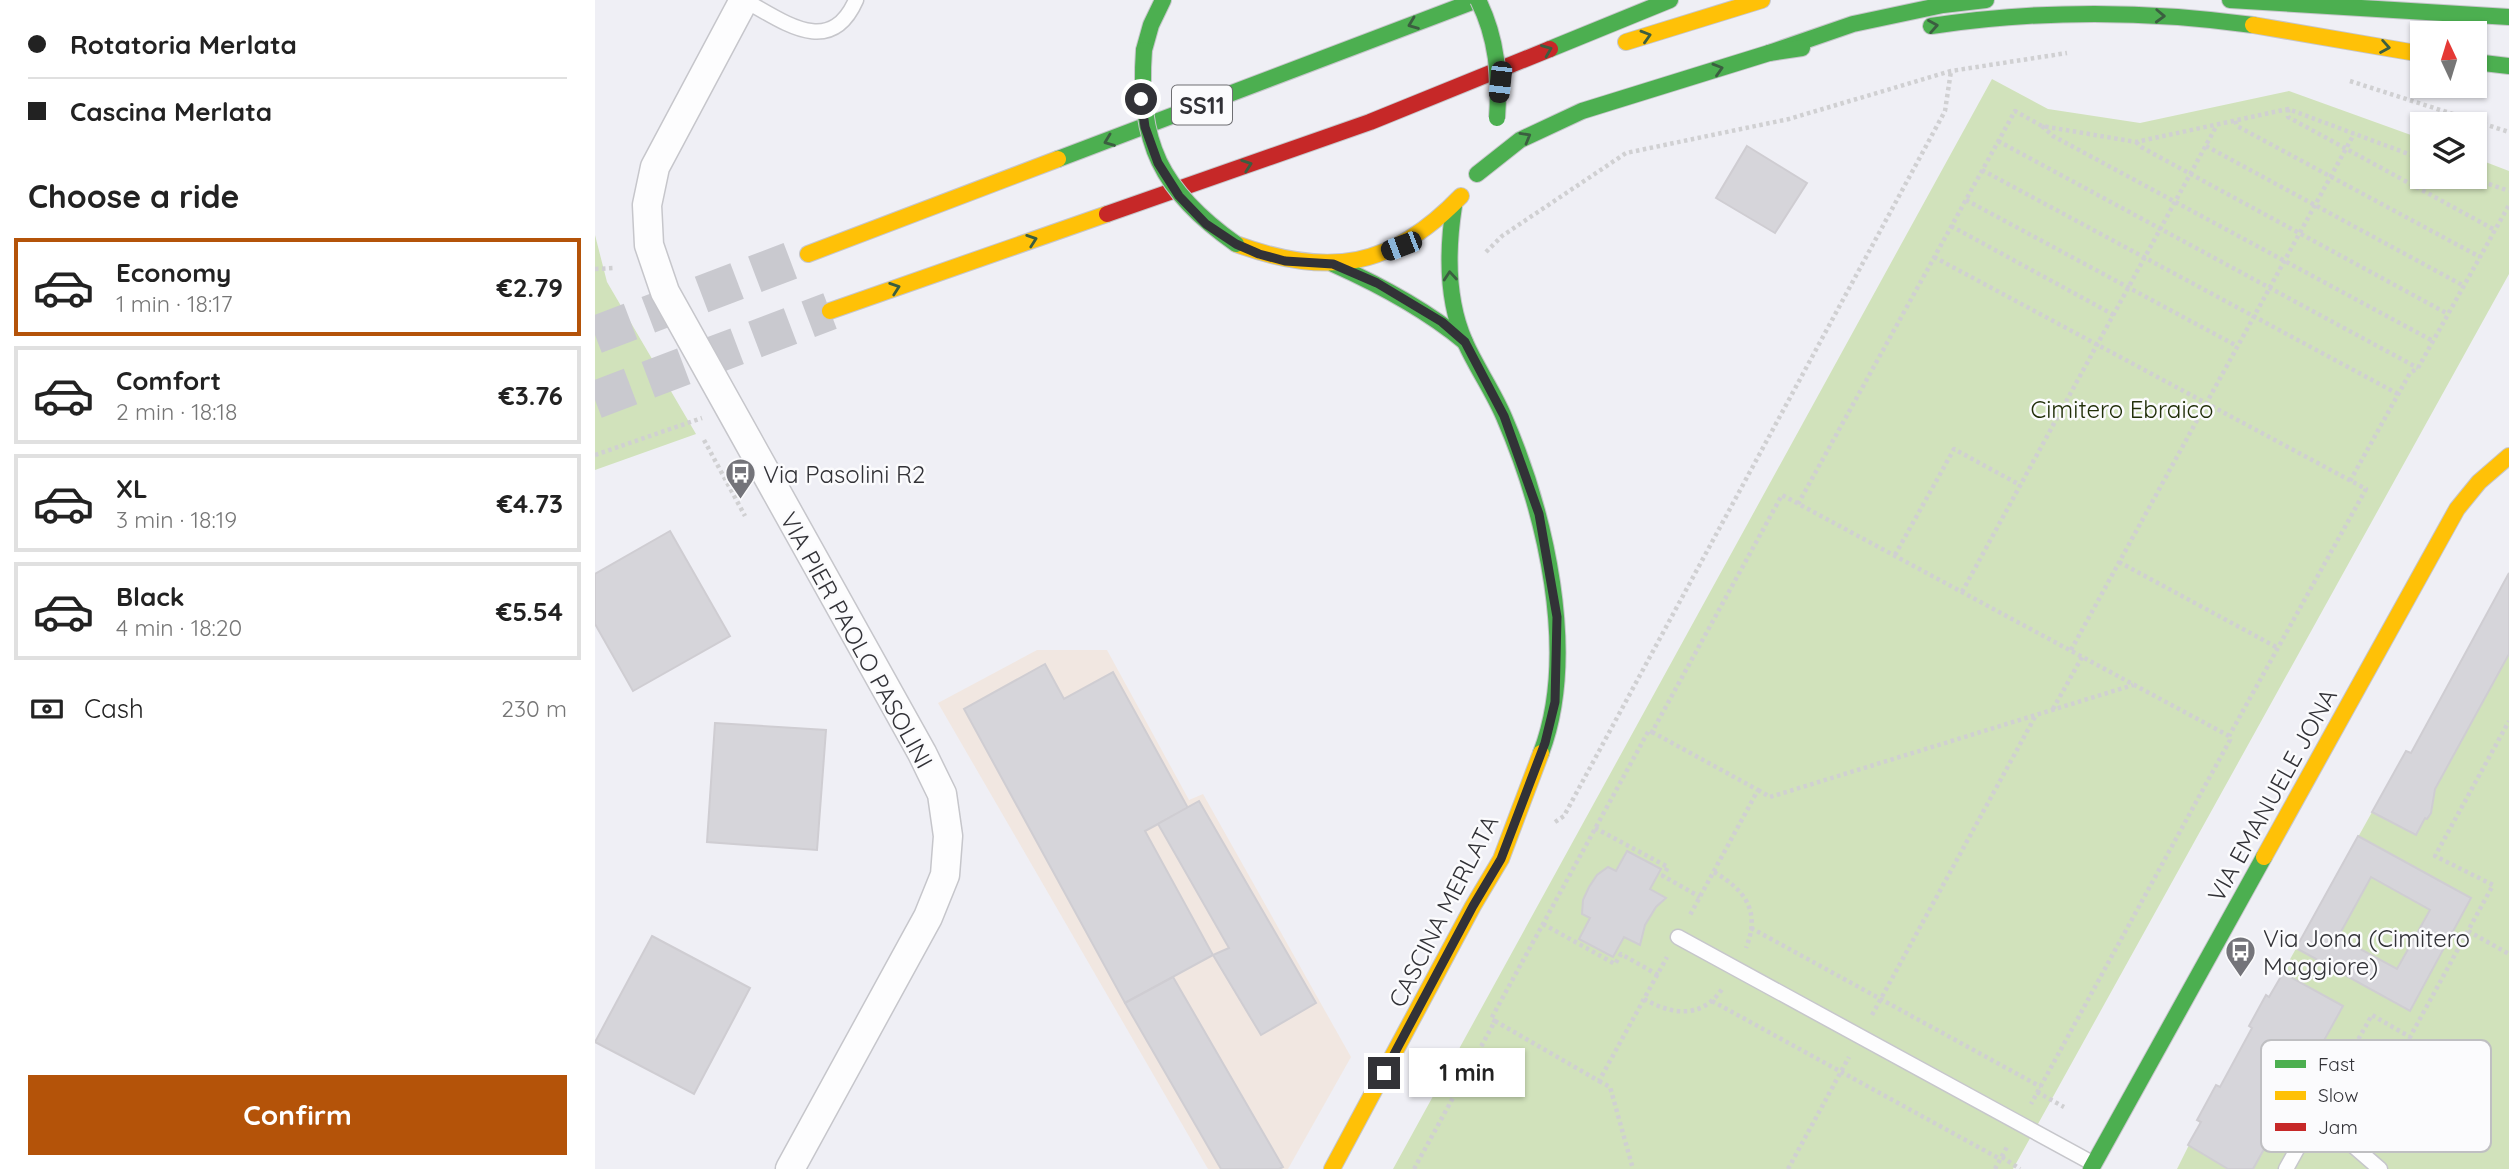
<!DOCTYPE html>
<html lang="en">
<head>
<meta charset="utf-8">
<style>
  body { margin:0; font-family:Quicksand,sans-serif; background:#f6f6f6; color:#222; height:100vh; display:flex; flex-direction:column; font-size:26px; white-space:nowrap }
  * { box-sizing:border-box; margin:0 }
  p { font-size:23px; color:#767676 }
  .icon { flex:none; width:38px; height:38px; fill:none; stroke:currentColor; stroke-width:2; stroke-linecap:round; stroke-linejoin:round }
  .map { position:relative; flex:1; overflow:hidden }
  .panel { display:flex; flex-direction:column; background:#fff; width:595px }
  .panel>* { flex:none }
  .guide { display:grid; align-content:center; height:154px; padding:0 28px; background:#fff }
  .needle { width:46px; rotate:356deg }
  .controls { position:absolute; left:1815px; top:21px; display:grid; gap:14px }
  .controls a { display:grid; place-items:center; width:77px; height:77px; border-radius:0px; background:#fff; box-shadow:0 2px 5px #0004; font-size:35px }
  .end { position:absolute; width:32px; height:32px; margin:-16px; border:9px solid #323237; background:#fff; box-shadow:0 0 0 4px #fff }
  .from { border-radius:50% }
  .bubble { position:absolute; height:49px; border-radius:0px; background:#fff; box-shadow:0 2px 5px #0004; font-size:23px; font-weight:700; line-height:49px; text-align:center }
  .car { position:absolute; width:21px; height:42px; margin:-21px -10px; border-radius:9px; box-shadow:0 0 5px 2px #0007; background:linear-gradient(#222 24%,#8ab4d8 0 40%,#222 0 76%,#8ab4d8 0 86%,#222 0) }
  .guide b { display:flex; align-items:center; gap:24px; height:66px; font-size:26px }
  .guide b+b { border-top:2px solid #e0e0e0 }
  .guide i { width:18px; height:18px; background:#222 }
  ul { padding:0; list-style:none }
  li { display:flex; align-items:center; gap:21px; height:98px; margin:0 14px 10px; padding:0 14px; border:4px solid #e0e0e0; border-radius:0px }
  li div { flex:1 }
  li b { display:block; font-size:26px }
  li em { font-style:normal; font-weight:700 }
  li.selected { border-color:#b45309 }
  li>.icon { width:63px; height:63px; stroke-width:1.5 }
  h2 { padding:0 28px; font-size:32px; line-height:84px }
  .pay { display:flex; align-items:center; gap:18px; height:77px; padding:0 28px; font-size:26px }
  .pay p { margin-inline-start:auto }
  .cta { display:flex; gap:14px; margin-top:auto; padding:14px 28px }
  .cta a { flex:1; height:80px; border-radius:0px; background:#b45309; color:#fff; font-size:28px; font-weight:700; line-height:80px; text-align:center }
  main { display:flex; flex:1; min-height:0 }
  .map>svg:first-child { display:block }
  .industrial { fill:#f1e7e1 }
  .green { fill:#d1e2bb }
  .building { fill:#d6d5da; stroke:#cfcdd2; stroke-width:2; fill-rule:evenodd }
  .lines { fill:none; stroke-linecap:round; stroke-linejoin:round }
  .highway-tunnel { stroke:#c9c9cf; stroke-width:38; stroke-dasharray:38 19; stroke-linecap:butt }
  .lane-casing { stroke:#c6c6cb; stroke-width:17 }
  .street-casing { stroke:#c6c6cb; stroke-width:31 }
  .fast-casing { stroke:#c6c6cb; stroke-width:18 }
  .slow-casing { stroke:#c6c6cb; stroke-width:18 }
  .jam-casing { stroke:#c6c6cb; stroke-width:18 }
  .path { stroke:#d0d0d2; stroke-width:4.5; stroke-dasharray:3.5 3.5; stroke-linecap:butt }
  .lane { stroke:#fdfdfe; stroke-width:14 }
  .street { stroke:#fdfdfe; stroke-width:28 }
  .fast { stroke:#4caf50; stroke-width:16 }
  .slow { stroke:#ffc107; stroke-width:16 }
  .jam { stroke:#c62828; stroke-width:16 }
  .fast-bridge-casing { stroke:#c6c6cb; stroke-width:18; stroke-linecap:butt }
  .fast-bridge { stroke:#4caf50; stroke-width:16 }
  .oneway { stroke:#3b5e40 }
  .route { stroke:#323237; stroke-width:9 }
  .labels { text-anchor:middle; dominant-baseline:central; stroke-width:5; stroke-linejoin:round; paint-order:stroke }
  .shield { fill:#fbfbfd; stroke:#6e6e72; stroke-width:2 }
  .shield-label { font-size:23px; font-weight:bold; fill:#323237 }
  .park-label { font-size:24px; fill:#212f09; stroke:#fbfbfd }
  .poi-label { font-size:24px; fill:#323237; stroke:#fbfbfd; text-anchor:start }
  .street-label { font-size:24px; fill:#323237; stroke:#fbfbfd }
  .key { fill:#fbfbfd; stroke:#bfbfc2; stroke-width:2 }
  .key-label { font-size:19px; fill:#323237 }
</style>
</head>
<body>
<main>
<section class="panel">
<div class="guide">
<b><i class="from"></i>Rotatoria Merlata</b>
<b><i></i>Cascina Merlata</b>
</div>
<h2>Choose a ride</h2>
<ul>
<li class="selected"><svg class="icon" aria-label="car" viewBox="0 0 24 24"><path d="M5 17H2v-5l4-1 3-4h7l3 4 3 1v5h-3M9 17h6M6 11h13"/><circle cx="7" cy="17" r="2"/><circle cx="17" cy="17" r="2"/></svg><div><b>Economy</b><p>1 min · 18:17</p></div><em>€2.79</em></li>
<li><svg class="icon" aria-label="car" viewBox="0 0 24 24"><path d="M5 17H2v-5l4-1 3-4h7l3 4 3 1v5h-3M9 17h6M6 11h13"/><circle cx="7" cy="17" r="2"/><circle cx="17" cy="17" r="2"/></svg><div><b>Comfort</b><p>2 min · 18:18</p></div><em>€3.76</em></li>
<li><svg class="icon" aria-label="car" viewBox="0 0 24 24"><path d="M5 17H2v-5l4-1 3-4h7l3 4 3 1v5h-3M9 17h6M6 11h13"/><circle cx="7" cy="17" r="2"/><circle cx="17" cy="17" r="2"/></svg><div><b>XL</b><p>3 min · 18:19</p></div><em>€4.73</em></li>
<li><svg class="icon" aria-label="car" viewBox="0 0 24 24"><path d="M5 17H2v-5l4-1 3-4h7l3 4 3 1v5h-3M9 17h6M6 11h13"/><circle cx="7" cy="17" r="2"/><circle cx="17" cy="17" r="2"/></svg><div><b>Black</b><p>4 min · 18:20</p></div><em>€5.54</em></li>
</ul>
<div class="pay"><svg class="icon" aria-label="cash" viewBox="0 0 24 24"><path d="M3 7h18v10H3z"/><circle cx="12" cy="12" r="2"/></svg>Cash<p>230 m</p></div>
<div class="cta"><a>Confirm</a></div>
</section>
<div class="map">
<svg width="1914" height="1169" viewBox="0 0 1914 1169">
  <rect width="100%" height="100%" fill="#efeff5"/>
  <path class="industrial" d="M 442,650 L 512,650 L 594,800 L 608,794 L 756,1057 L 693,1169 L 613,1169 L 343,703 Z"/>
  <g class="green">
    <path d="M 1397,79 L 1453,109 L 1545,123 L 1694,91 L 1827,139 L 1827,177 L 1880,177 L 1880,158 L 1914,171 L 1914,274 L 1418,1169 L 798,1169 Z"/>
    <path d="M 0,235 L 12,282 L 101,434 L 0,470 Z"/>
    <path d="M 1914,573 L 1914,1169 L 1582,1169 L 1605,1123 L 1602,1120 L 1621,1085 L 1625,1087 L 1657,1029 L 1654,1026 L 1671,995 L 1674,997 L 1811,751 L 1816,753 Z"/>
  </g>
  <g class="building">
    <path d="M 1152,146 L 1212,183 L 1180,233 L 1121,198 Z"/>
    <path d="M 75,531 L 135,636 L 38,691 L 0,624 L 0,574 Z"/>
    <path d="M 1914,573 L 1914,654 L 1840,789 L 1836,813 L 1832,819 L 1830,818 L 1821,835 L 1777,812 L 1811,751 L 1816,753 Z"/>
    <path d="M 450,664 L 469,699 L 518,672 L 593,808 L 550,831 L 618,955 L 530,1003 L 369,709 Z"/>
    <path d="M 120,723 L 231,730 L 222,850 L 112,842 Z"/>
    <path d="M 604,801 L 721,1003 L 666,1035 L 618,955 L 634,948 L 563,824 Z"/>
    <path d="M 1763,836 L 1876,898 L 1815,1011 L 1701,948 ZM 1776,877 L 1835,910 L 1802,969 L 1743,937 Z"/>
    <path d="M 1032,851 L 1066,869 L 1055,889 L 1071,898 L 1061,907 L 1050,925 L 1045,945 L 1029,937 L 1018,957 L 984,939 L 995,918 L 987,914 L 988,900 L 994,887 L 1002,875 L 1013,867 L 1021,871 Z"/>
    <path d="M 57,936 L 155,988 L 99,1094 L 0,1042 Z"/>
    <path d="M 1688,973 L 1748,1006 L 1658,1169 L 1633,1169 L 1593,1145 L 1606,1122 L 1602,1120 L 1621,1085 L 1625,1087 L 1657,1028 L 1654,1026 L 1671,995 L 1674,997 Z"/>
    <path d="M 578,977 L 688,1167 L 684,1169 L 626,1169 L 530,1003 Z"/>
  </g>
  <g class="lines">
    <g class="highway-tunnel">
      <path d="M 0,335 L 213,254"/>
      <path d="M 0,400 L 235,311"/>
    </g>
    <defs>
      <g id="lane">
        <path d="M 149,0 C 188,21 235,59 261,0"/>
        <path d="M 1083,937 L 1497,1163"/>
        <path d="M 1691,1169 L 1717,1122 L 1755,1143 L 1785,1169"/>
      </g>
      <path id="street" d="M 149,0 L 60,167 L 52,205 L 54,245 L 70,292 L 327,753 L 347,794 L 353,836 L 350,875 L 333,917 L 195,1169"/>
      <g id="fast">
        <path d="M 1635,0 L 1914,17"/>
        <path d="M 1336,26 C 1443,10 1550,10 1658,25"/>
        <path d="M 955,49 L 1075,0"/>
        <path d="M 549,50 L 556,25 L 568,0"/>
        <path d="M 1174,53 L 1258,24 L 1348,5 L 1391,0"/>
        <path d="M 1880,62 L 1914,66"/>
        <path d="M 463,159 L 882,0"/>
        <path d="M 882,174 L 925,140 L 987,111 L 1174,53 L 1207,48"/>
        <path d="M 859,206 C 852,251 851,299 870,342 C 881,367 898,391 909,417 C 950,512 984,653 946,753"/>
        <path d="M 738,264 C 785,285 830,309 870,342"/>
        <path d="M 1496,1169 L 1669,857"/>
      </g>
      <g id="slow">
        <path d="M 1658,25 L 1827,54"/>
        <path d="M 1031,42 L 1167,0"/>
        <path d="M 641,244 C 734,278 797,268 866,196"/>
        <path d="M 213,254 L 463,159"/>
        <path d="M 235,311 L 512,214"/>
        <path d="M 1669,857 L 1862,509 L 1884,482 L 1914,456"/>
        <path d="M 737,1169 L 878,906 L 906,859 L 946,753"/>
      </g>
      <path id="jam" d="M 512,214 L 775,122 L 955,49"/>
    </defs>
    <use href="#lane" class="lane-casing"/>
    <use href="#street" class="street-casing"/>
    <use href="#fast" class="fast-casing"/>
    <use href="#slow" class="slow-casing"/>
    <use href="#jam" class="jam-casing"/>
    <g class="path">
      <path d="M 1755,81 L 1914,132"/>
      <path d="M 1693,109 L 1693,117 L 1900,230"/>
      <path d="M 1640,121 L 1642,126 L 1885,257"/>
      <path d="M 1447,126 L 1458,136 L 1838,341"/>
      <path d="M 1403,141 L 1823,368"/>
      <path d="M 1541,142 L 1546,147 L 1853,314"/>
      <path d="M 1611,146 L 1869,286"/>
      <path d="M 1387,170 L 1803,394"/>
      <path d="M 1874,177 L 1914,191"/>
      <path d="M 1371,200 L 1642,346"/>
      <path d="M 1356,226 L 1519,315"/>
      <path d="M 891,252 L 907,236 L 1031,153 L 1194,119 L 1356,71 L 1472,53"/>
      <path d="M 1339,257 L 1771,489 L 1634,736"/>
      <path d="M 0,269 L 19,268"/>
      <path d="M 109,440 L 150,516"/>
      <path d="M 0,455 L 107,418"/>
      <path d="M 1755,481 L 1815,373 L 1823,368 L 1914,205"/>
      <path d="M 1203,504 L 1420,111 L 1447,126 L 1541,142 L 1693,109 L 1827,159"/>
      <path d="M 1300,555 L 1359,449 L 1425,485"/>
      <path d="M 1524,562 L 1683,648"/>
      <path d="M 1367,592 L 1622,125"/>
      <path d="M 1476,650 L 1759,134"/>
      <path d="M 1458,709 L 1487,657"/>
      <path d="M 1057,732 L 1163,790 L 1095,915"/>
      <path d="M 1163,790 L 1175,797 L 1538,685"/>
      <path d="M 960,822 L 969,816 L 977,801 L 1350,111 L 1356,71"/>
      <path d="M 1000,828 L 1073,867 L 1068,876 L 1105,897"/>
      <path d="M 1119,872 C 1150,890 1166,911 1151,948"/>
      <path d="M 948,924 L 1020,964 L 1026,954 L 1063,975"/>
      <path d="M 1156,928 L 1446,1087"/>
      <path d="M 1873,931 L 1914,954"/>
      <path d="M 1049,999 C 1077,1015 1107,1019 1127,989"/>
      <path d="M 1117,1001 L 1405,1159"/>
      <path d="M 1277,1015 L 1441,715"/>
      <path d="M 900,1021 L 1004,1081 L 1072,957"/>
      <path d="M 1004,1081 L 1015,1087 L 1038,1169"/>
      <path d="M 1442,1092 L 1469,1107"/>
      <path d="M 1729,1100 L 1777,1015 L 1815,1037 L 1898,885 L 1840,856 L 1914,721"/>
      <path d="M 1407,1157 L 1425,1169"/>
      <path d="M 819,1169 L 900,1021 L 896,1019 L 1054,730 L 1057,732 L 1187,495 L 1634,736 L 1635,740 L 1436,1104"/>
      <path d="M 1193,1169 L 1254,1057"/>
      <path d="M 1400,1169 L 1413,1145"/>
    </g>
    <use href="#lane" class="lane"/>
    <use href="#street" class="street"/>
    <use href="#fast" class="fast"/>
    <use href="#slow" class="slow"/>
    <use href="#jam" class="jam"/>
    <defs>
      <g id="fast-bridge">
        <path d="M 883,0 C 902,38 905,76 902,118"/>
        <path d="M 549,50 C 542,142 566,191 641,244"/>
      </g>
    </defs>
    <use href="#fast-bridge" class="fast-bridge-casing"/>
    <use href="#fast-bridge" class="fast-bridge"/>
  </g>
  <defs><path id="oneway-chevron" d="M-2-3.5L2.5 0L-2 3.5" fill="none" stroke-width="1.6" stroke-linecap="round" stroke-linejoin="round" transform="scale(1.75)"/></defs>
  <g class="oneway">
    <use href="#oneway-chevron" transform="translate(1565 16) rotate(2)"/>
    <use href="#oneway-chevron" transform="translate(818 24) rotate(159)"/>
    <use href="#oneway-chevron" transform="translate(1338 26) rotate(-10)"/>
    <use href="#oneway-chevron" transform="translate(1051 36) rotate(-17)"/>
    <use href="#oneway-chevron" transform="translate(1790 47) rotate(10)"/>
    <use href="#oneway-chevron" transform="translate(952 50) rotate(-22)"/>
    <use href="#oneway-chevron" transform="translate(1123 69) rotate(-17)"/>
    <use href="#oneway-chevron" transform="translate(931 137) rotate(-30)"/>
    <use href="#oneway-chevron" transform="translate(514 141) rotate(159)"/>
    <use href="#oneway-chevron" transform="translate(652 165) rotate(-19)"/>
    <use href="#oneway-chevron" transform="translate(437 240) rotate(-19)"/>
    <use href="#oneway-chevron" transform="translate(855 276) rotate(-95)"/>
    <use href="#oneway-chevron" transform="translate(300 288) rotate(-19)"/>
  </g>
  <g class="lines">
    <path class="route" d="M 546,99 L 550,127 L 563,163 L 584,196 L 611,224 L 641,244 L 664,254 L 690,261 L 738,264 L 782,283 L 847,322 L 870,342 L 909,416 L 944,514 L 962,617 L 960,702 L 950,743 L 906,859 L 878,906 L 789,1073"/>
  </g>
  <defs>
    <symbol id="bus-pin" viewBox="-11 -11 22 30"><path d="M0 17L-7.5 6A9.5 9.5 0 1 1 7.5 6Z" fill="#74747a" stroke="#fbfbfd"/><path d="M-5-6H5V4H4V6H2V4H-2V6H-4V4H-5ZM-3.5-4V0h7V-4ZM-3.5 1.2v1.5H-2V1.2ZM2 1.2v1.5H3.5V1.2Z" fill="#fff"/></symbol>
  </defs>
  <g fill-rule="evenodd">
    <use href="#bus-pin" x="128" y="456" width="35" height="47"/>
    <use href="#bus-pin" x="1628" y="934" width="35" height="47"/>
  </g>
  <g class="labels">
    <rect class="shield" x="577" y="85.5" width="60" height="39" rx="5"/>
    <g class="shield-label">
      <text x="607" y="105">SS11</text>
    </g>
    <g class="park-label">
      <text x="1527" y="409">Cimitero Ebraico</text>
    </g>
    <g class="poi-label">
      <text x="168" y="474">Via Pasolini R2</text>
      <text x="1668" y="938">Via Jona (Cimitero<tspan x="1668" dy="28">Maggiore)</tspan></text>
    </g>
    <g class="street-label">
      <text transform="translate(262 640) rotate(61)">VIA PIER PAOLO PASOLINI</text>
      <text transform="translate(1677 795) rotate(-61)">VIA EMANUELE JONA</text>
      <text transform="translate(848 911) rotate(-63)">CASCINA MERLATA</text>
    </g>
  </g>
  <rect x="1666" y="1040" width="230" height="112" rx="10" class="key"/>
  <rect x="1680" y="1060" width="31" height="8" fill="#4caf50"/>
  <rect x="1680" y="1091" width="31" height="9" fill="#ffc107"/>
  <rect x="1680" y="1123" width="31" height="8" fill="#c62828"/>
  <g class="key-label">
    <text x="1723" y="1071">Fast</text>
    <text x="1723" y="1102">Slow</text>
    <text x="1723" y="1134">Jam</text>
  </g>
</svg>
<div class="controls">
<a><svg class="needle" viewBox="-14 -14 28 28"><path d="M0-13l5 13h-10z" fill="#e53935"/><path d="M0 13l5-13h-10z" fill="#767676"/></svg></a>
<a><svg class="icon" aria-label="layers" viewBox="0 0 24 24"><path d="M12 4l9 5-9 5-9-5zM3 14l9 5 9-5"/></svg></a>
</div>
<i class="end from" style="left:546px;top:99px"></i>
<i class="end" style="left:789px;top:1073px"></i>
<div class="bubble" style="left:814px;top:1048px;width:116px">1 min</div>
<i class="car" style="left:905px;top:82px;rotate:186deg"></i>
<i class="car" style="left:806px;top:246px;rotate:249deg"></i>
</div>
</main>
</body>
</html>
